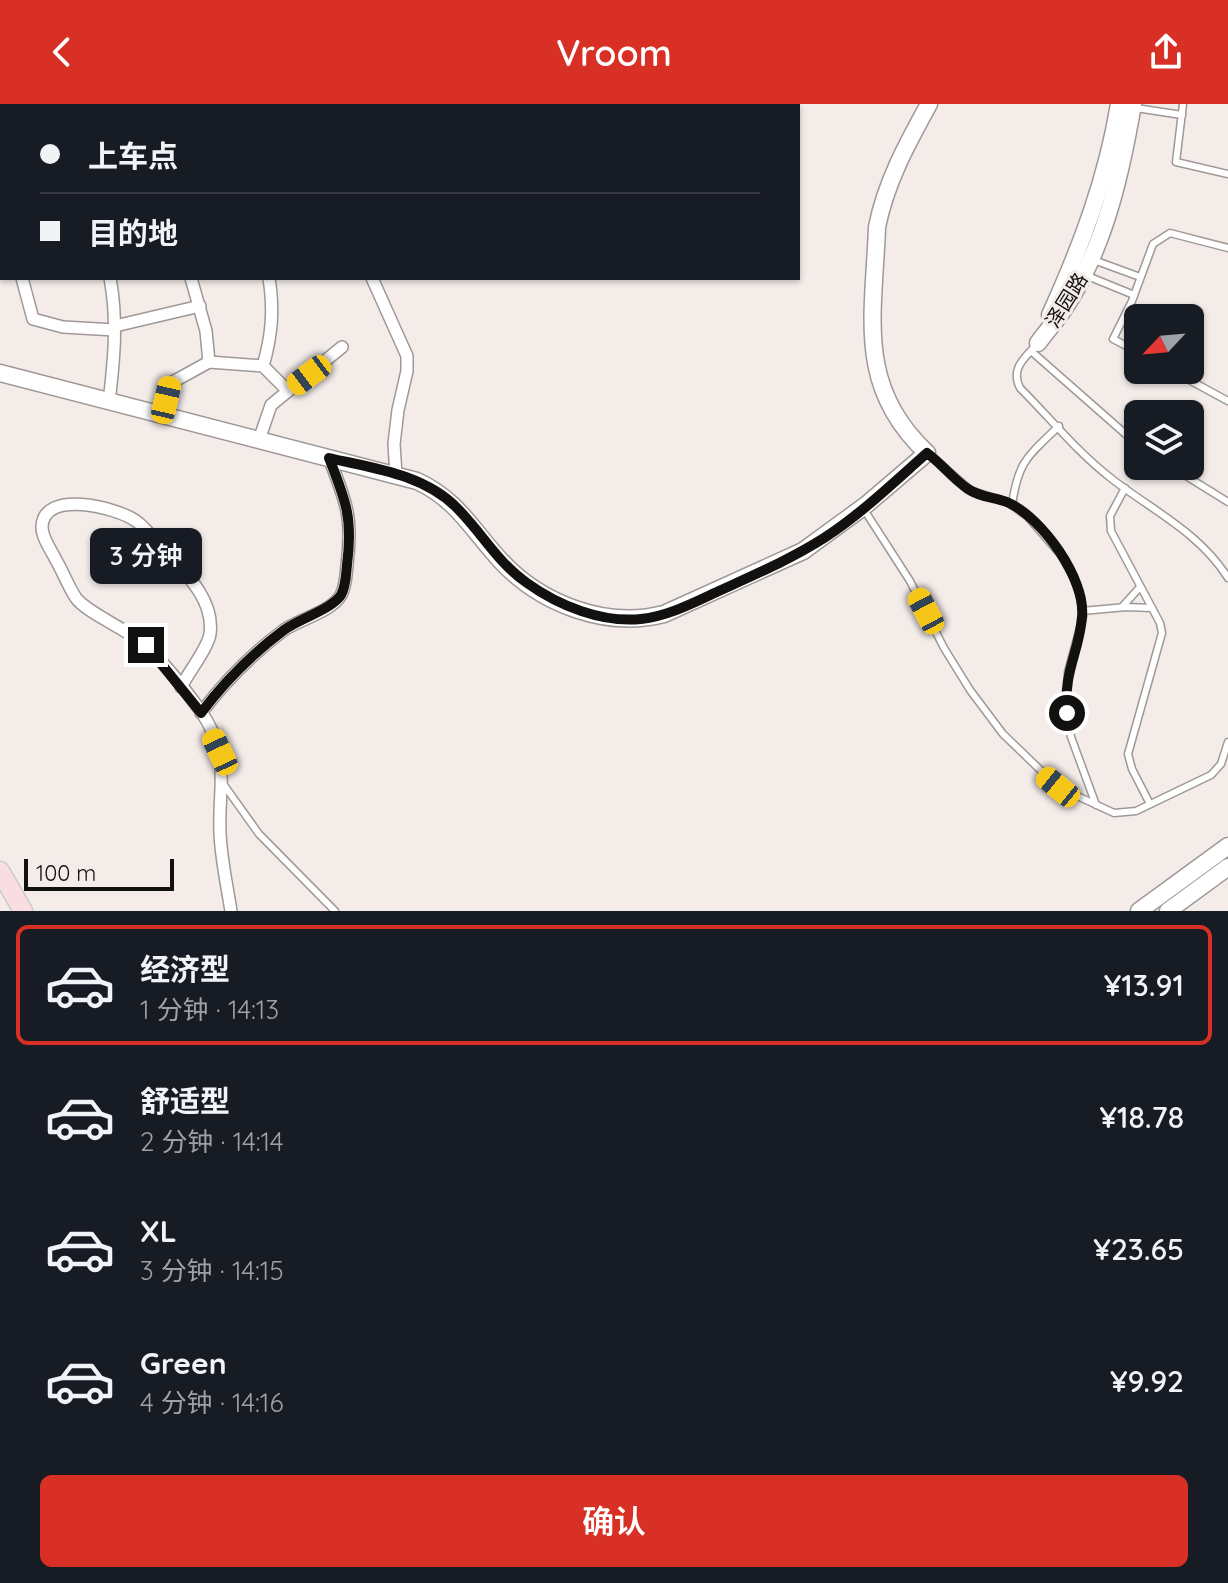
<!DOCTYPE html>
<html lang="zh">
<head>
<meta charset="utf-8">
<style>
  body { margin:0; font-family:Quicksand,"Noto Sans SC",sans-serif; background:#20242c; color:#f1f3f6; height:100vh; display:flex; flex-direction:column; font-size:30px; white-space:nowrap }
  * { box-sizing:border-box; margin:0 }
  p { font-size:26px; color:#9ea1a6 }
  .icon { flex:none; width:44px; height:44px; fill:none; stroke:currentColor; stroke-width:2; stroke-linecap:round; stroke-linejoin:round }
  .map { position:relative; height:807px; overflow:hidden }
  .panel { display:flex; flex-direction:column; background:#171b24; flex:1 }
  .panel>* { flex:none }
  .hud { position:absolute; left:0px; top:0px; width:800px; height:176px; box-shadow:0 2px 6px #0004; display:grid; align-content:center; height:176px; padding:0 40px; background:#171b24 }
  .needle { width:52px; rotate:244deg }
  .controls { position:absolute; left:1124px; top:200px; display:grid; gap:16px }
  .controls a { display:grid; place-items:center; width:80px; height:80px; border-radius:12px; background:#171b24; box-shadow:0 2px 6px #0004; font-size:40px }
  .scale { position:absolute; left:24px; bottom:20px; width:150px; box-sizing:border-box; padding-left:8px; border:4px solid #131110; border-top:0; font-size:22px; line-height:28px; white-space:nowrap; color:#131110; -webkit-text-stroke:6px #f3ece9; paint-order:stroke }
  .end { position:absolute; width:36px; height:36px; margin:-18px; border:10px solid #131110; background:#fff; box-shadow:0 0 0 4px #fff }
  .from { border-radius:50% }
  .bubble { position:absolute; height:56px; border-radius:12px; background:#171b24; box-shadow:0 2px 6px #0004; font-size:26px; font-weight:600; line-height:56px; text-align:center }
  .car { position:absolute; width:24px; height:48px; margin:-24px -12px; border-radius:10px; box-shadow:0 0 6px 2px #0007; background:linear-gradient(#f5c518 24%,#345 0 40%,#f5c518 0 76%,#345 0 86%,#f5c518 0) }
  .hud b { display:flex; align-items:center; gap:28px; height:76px; font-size:30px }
  .hud b+b { border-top:2px solid #363941 }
  .hud i { width:20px; height:20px; background:#f1f3f6 }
  ul { padding:14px 0 0; list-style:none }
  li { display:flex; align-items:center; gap:24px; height:120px; margin:0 16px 12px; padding:0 24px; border:4px solid transparent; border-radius:12px }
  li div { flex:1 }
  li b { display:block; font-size:30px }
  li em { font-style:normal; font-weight:600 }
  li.active { border-color:#d93025 }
  li>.icon { width:72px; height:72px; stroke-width:1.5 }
  .button { display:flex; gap:16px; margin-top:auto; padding:16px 40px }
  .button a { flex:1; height:92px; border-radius:12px; background:#d93025; color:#fff; font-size:32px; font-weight:600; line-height:92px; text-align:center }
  header { display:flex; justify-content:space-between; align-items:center; height:104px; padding:0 40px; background:#d93025; color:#fff; font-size:36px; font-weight:600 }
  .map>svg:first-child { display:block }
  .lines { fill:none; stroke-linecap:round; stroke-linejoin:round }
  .lane-casing { stroke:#9f9896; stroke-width:9 }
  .street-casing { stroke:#9f9896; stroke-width:14 }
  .secondary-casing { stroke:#9f9896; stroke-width:19 }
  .primary-casing { stroke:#cbcbca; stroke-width:21 }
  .lane { stroke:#fff; stroke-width:6 }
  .street { stroke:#fff; stroke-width:11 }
  .secondary { stroke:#fff; stroke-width:16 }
  .primary { stroke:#fadce3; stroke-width:18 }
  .route { stroke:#131110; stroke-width:10 }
  .labels { text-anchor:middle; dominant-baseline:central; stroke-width:6; stroke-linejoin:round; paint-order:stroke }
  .street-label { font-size:20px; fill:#131110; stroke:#f3ece9 }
</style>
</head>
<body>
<header><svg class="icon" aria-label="back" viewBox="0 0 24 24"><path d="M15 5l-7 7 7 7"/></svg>Vroom<svg class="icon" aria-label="share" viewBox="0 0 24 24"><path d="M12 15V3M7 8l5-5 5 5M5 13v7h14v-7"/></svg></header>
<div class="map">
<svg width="1228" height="807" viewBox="0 0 1228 807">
  <rect width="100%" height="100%" fill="#f3ece9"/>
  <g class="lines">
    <defs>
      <g id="lane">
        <path d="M 1183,0 L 1176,58 L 1228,70"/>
        <path d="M 1136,4 L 1182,11"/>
        <path d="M 1091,155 L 1140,173"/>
        <path d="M 1085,171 L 1134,191"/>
        <path d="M 1037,240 C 1025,254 1010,264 1020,284 C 1050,314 1078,349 1112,375 C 1153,407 1199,428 1228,474"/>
        <path d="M 1031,247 L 1138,341"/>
        <path d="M 1138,248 L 1113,235 L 1132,197 L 1153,140 L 1170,129 L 1228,144"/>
        <path d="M 1171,266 L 1228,297"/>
        <path d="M 929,350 L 970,386 L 1009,399 L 1028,413 L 1061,451 L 1074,474 L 1081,493 L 1083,513 L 1068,568 L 1067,609 L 1071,633 L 1096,701"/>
        <path d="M 1170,362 L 1228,398"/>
        <path d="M 1125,384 L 1110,412 L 1111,427 L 1160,519 L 1162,529 L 1128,650 L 1132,665 L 1150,700"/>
        <path d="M 1012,401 C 1018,357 1028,352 1059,322"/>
        <path d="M 863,404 L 910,477 L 944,544 L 970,586 L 1003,630 L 1058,683 L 1114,709 L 1136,707 L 1211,671 L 1221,660 L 1228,638"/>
        <path d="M 1122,503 L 1140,483"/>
        <path d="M 1082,507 L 1126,503 L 1152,504"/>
        <path d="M 224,681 L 259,730 L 335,807"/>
      </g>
      <g id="street">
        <path d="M 469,0 L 470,2"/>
        <path d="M 624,0 L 624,2"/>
        <path d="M 0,162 L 2,161"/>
        <path d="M 22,174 L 33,215 L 63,223 L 115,226"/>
        <path d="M 191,174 L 206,227 L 209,258"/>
        <path d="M 372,174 L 407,252 L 407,267 L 398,306 L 394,340 L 396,371"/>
        <path d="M 115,222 L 200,202"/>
        <path d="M 263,262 C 272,231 274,205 269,174"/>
        <path d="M 109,298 C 114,256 118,216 110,174"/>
        <path d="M 162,311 L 169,280 L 209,258 L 263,262 L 288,287"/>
        <path d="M 259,336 L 271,301 L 342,243"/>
        <path d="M 181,583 C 188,569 208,544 210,530 C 215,494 182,466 161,443 C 153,434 145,423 136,417 C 116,403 43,385 42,423 C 42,434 51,446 56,456 C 63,468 68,482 76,494 C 87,509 127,525 145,541 C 166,560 184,584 200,606 C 232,652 218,679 220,729 C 221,755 227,781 231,807"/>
        <path d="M 201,609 C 225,577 252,550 284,526 C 300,515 331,508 341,491 C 346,482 346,470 347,461 C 353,413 346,397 329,354"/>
      </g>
      <g id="secondary">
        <path d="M 1050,211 C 1081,143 1107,74 1119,0"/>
        <path d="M 1038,239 C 1049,224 1062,210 1071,194 C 1106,137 1122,65 1133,0"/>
        <path d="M 0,269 L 417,377 C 458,396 472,426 501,457 C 541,500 606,525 664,510 L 803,447 L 866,401 L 927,349 C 855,282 874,211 877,123 C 886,78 907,40 929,0"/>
        <path d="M 1139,807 L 1228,742"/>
        <path d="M 1168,807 L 1228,763"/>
      </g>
      <path id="primary" d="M 0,767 L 23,807"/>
    </defs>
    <use href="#lane" class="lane-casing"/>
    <use href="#street" class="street-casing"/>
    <use href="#secondary" class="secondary-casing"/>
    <use href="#primary" class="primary-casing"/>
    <use href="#lane" class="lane"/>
    <use href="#street" class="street"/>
    <use href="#secondary" class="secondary"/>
    <use href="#primary" class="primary"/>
  </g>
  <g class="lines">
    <path class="route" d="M 146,541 L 201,609 C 225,577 252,550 284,526 C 299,515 332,505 341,491 C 346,482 346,470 347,461 C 353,414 346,397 329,354 C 372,364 424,370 457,404 C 482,429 498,459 527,479 C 559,502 602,519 641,515 C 669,512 695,498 721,486 C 756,470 791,455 824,434 C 861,410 894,378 927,349 C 942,360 953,375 968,385 C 981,394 996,393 1009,399 C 1042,414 1086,475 1082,513 C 1079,549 1063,568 1067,609"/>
  </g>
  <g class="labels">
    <g class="street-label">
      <text transform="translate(1066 196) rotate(-58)">泽园路</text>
    </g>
  </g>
</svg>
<div class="controls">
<a><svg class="needle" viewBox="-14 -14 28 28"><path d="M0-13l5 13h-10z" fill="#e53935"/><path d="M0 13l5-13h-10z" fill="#9ea1a6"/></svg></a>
<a><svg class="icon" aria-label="layers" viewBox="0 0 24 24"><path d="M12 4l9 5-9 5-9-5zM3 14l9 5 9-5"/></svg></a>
</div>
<div class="scale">100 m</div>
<i class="end from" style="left:1067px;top:609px"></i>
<i class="end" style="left:146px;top:541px"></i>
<div class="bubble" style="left:90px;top:424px;width:112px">3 分钟</div>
<i class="car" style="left:309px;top:271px;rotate:233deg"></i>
<i class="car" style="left:166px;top:296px;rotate:13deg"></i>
<i class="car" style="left:926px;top:507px;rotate:332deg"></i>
<i class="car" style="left:220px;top:648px;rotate:335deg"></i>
<i class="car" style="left:1058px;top:683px;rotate:309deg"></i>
<div class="hud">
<b><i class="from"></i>上车点</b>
<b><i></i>目的地</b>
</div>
</div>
<section class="panel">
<ul>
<li class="active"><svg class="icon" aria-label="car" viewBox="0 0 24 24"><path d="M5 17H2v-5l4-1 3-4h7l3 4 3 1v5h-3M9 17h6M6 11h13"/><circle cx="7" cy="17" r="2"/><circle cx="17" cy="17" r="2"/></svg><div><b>经济型</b><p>1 分钟 · 14:13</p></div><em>¥13.91</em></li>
<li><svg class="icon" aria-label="car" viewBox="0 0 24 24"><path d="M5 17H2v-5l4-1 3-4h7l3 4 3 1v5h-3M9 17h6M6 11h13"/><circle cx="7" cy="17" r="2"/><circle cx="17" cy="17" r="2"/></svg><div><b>舒适型</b><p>2 分钟 · 14:14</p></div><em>¥18.78</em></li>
<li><svg class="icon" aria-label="car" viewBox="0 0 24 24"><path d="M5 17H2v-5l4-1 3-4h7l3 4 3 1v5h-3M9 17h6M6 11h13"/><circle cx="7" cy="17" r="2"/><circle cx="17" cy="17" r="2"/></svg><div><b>XL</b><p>3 分钟 · 14:15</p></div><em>¥23.65</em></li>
<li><svg class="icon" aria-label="car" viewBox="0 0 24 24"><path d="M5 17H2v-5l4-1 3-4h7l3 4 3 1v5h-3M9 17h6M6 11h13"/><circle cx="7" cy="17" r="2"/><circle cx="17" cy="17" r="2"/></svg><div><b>Green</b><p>4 分钟 · 14:16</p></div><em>¥9.92</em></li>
</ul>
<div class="button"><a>确认</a></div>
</section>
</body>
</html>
